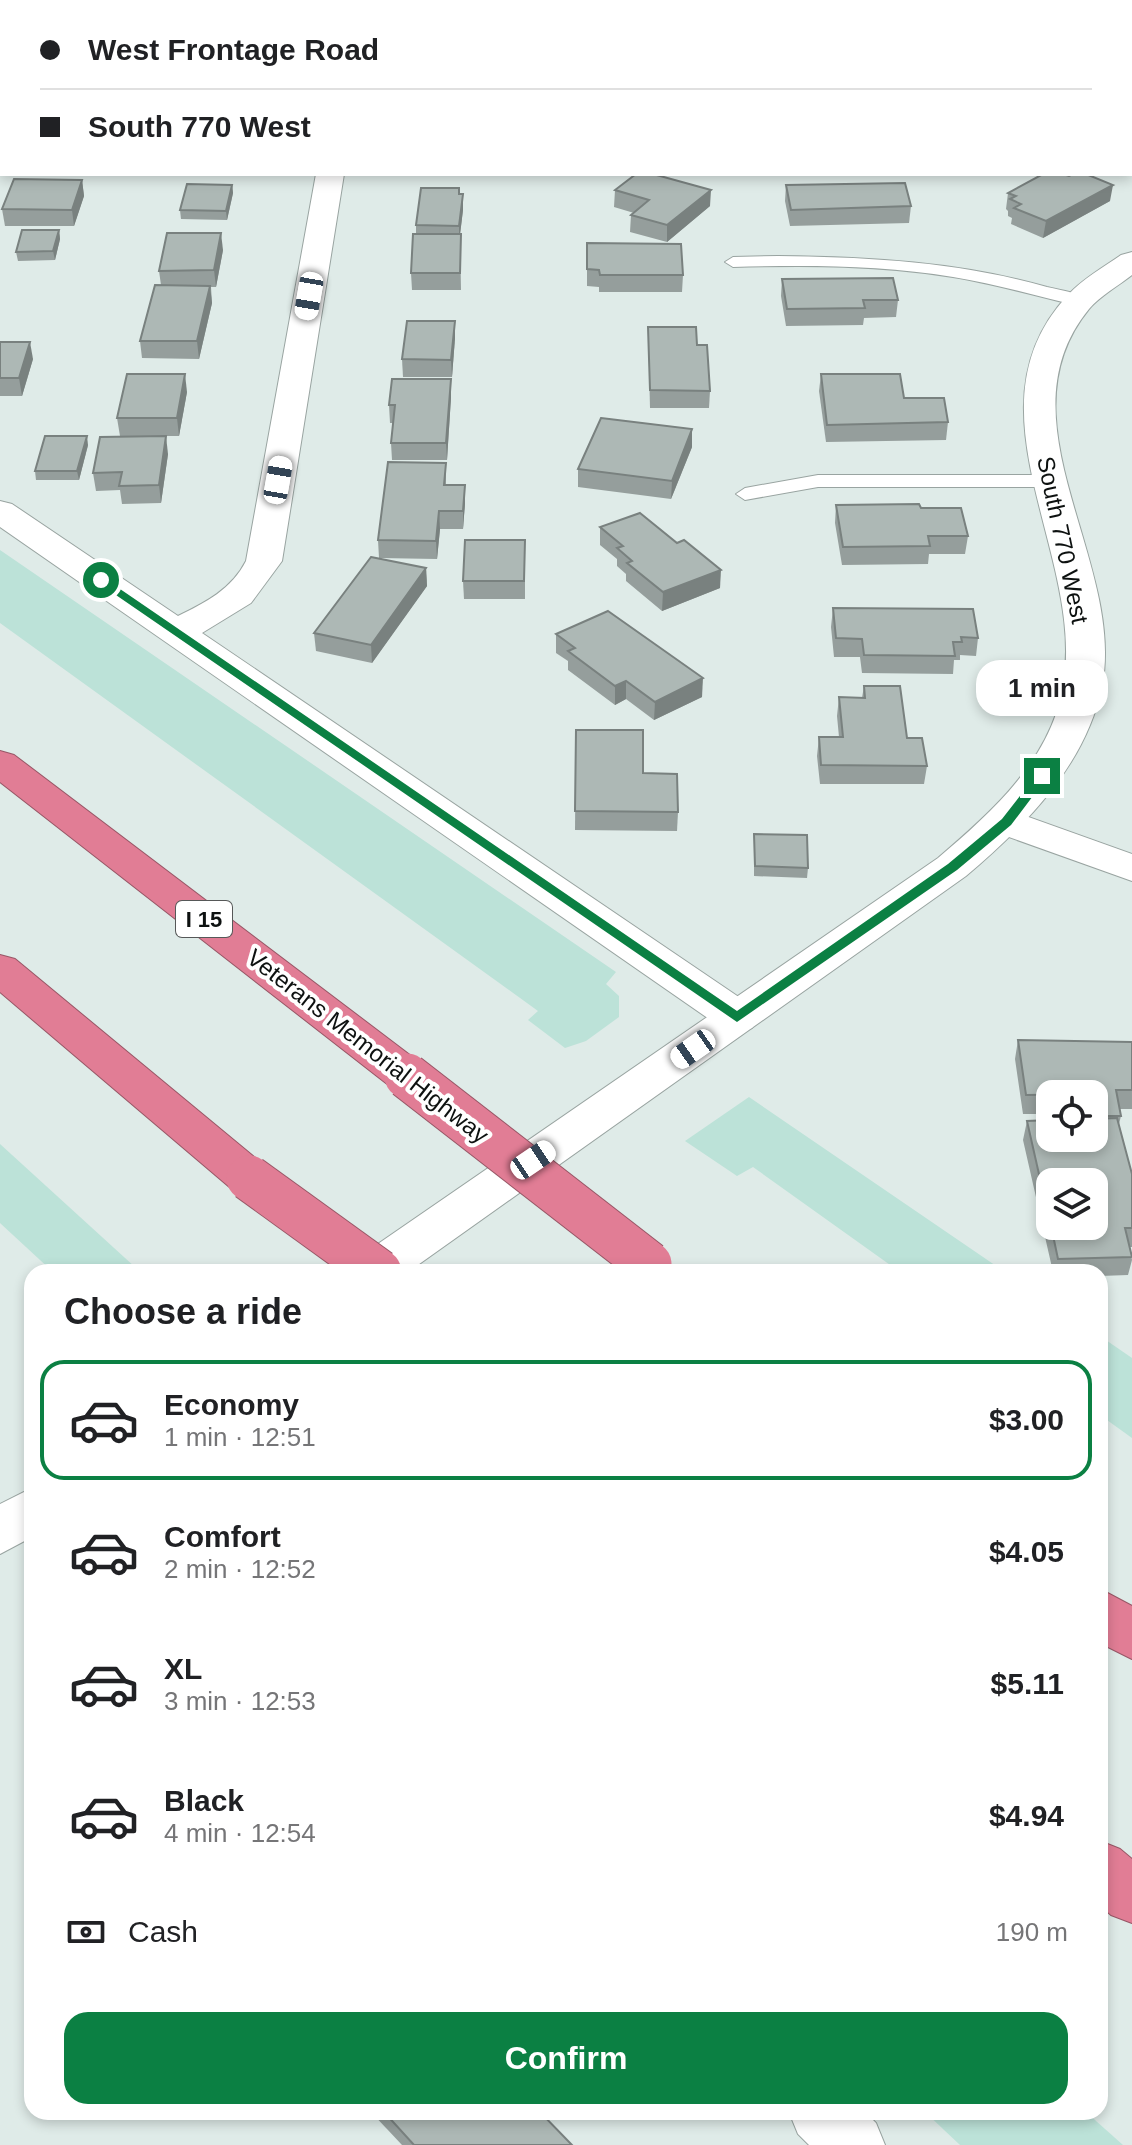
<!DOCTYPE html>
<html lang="en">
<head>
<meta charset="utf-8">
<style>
  body { margin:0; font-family:Helvetica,sans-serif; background:#f6f6f6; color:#202124; height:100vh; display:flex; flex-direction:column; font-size:30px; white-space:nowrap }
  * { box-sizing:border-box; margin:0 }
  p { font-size:26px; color:#757577 }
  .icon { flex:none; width:44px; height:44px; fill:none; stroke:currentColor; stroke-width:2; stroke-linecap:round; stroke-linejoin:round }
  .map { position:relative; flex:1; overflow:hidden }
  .drawer { position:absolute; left:24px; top:1264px; width:1084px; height:856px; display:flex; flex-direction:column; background:#fff; border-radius:24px; box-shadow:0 4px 12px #0003 }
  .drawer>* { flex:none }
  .banner { position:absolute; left:0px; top:0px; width:1132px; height:176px; box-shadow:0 4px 12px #0003; display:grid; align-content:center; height:176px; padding:0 40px; background:#fff }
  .controls { position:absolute; left:1036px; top:1080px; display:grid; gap:16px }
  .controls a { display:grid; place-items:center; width:72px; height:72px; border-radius:16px; background:#fff; box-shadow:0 4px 12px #0003; font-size:40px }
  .end { position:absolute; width:36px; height:36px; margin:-18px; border:10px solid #0b8043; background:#fff; box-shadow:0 0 0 4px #fff }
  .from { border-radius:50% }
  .bubble { position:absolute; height:56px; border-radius:24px; background:#fff; box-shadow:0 4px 12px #0003; font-size:26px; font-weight:700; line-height:56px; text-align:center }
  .car { position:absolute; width:24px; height:48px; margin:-24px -12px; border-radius:10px; box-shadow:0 0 6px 2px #0007; background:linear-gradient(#fff 24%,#345 0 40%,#fff 0 76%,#345 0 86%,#fff 0) }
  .banner b { display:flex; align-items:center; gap:28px; height:76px; font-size:30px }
  .banner b+b { border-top:2px solid #e0e0e0 }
  .banner i { width:20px; height:20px; background:#202124 }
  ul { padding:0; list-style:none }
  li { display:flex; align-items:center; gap:24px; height:120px; margin:0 16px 12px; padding:0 24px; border:4px solid transparent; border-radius:24px }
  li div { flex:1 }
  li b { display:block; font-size:30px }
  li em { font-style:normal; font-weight:700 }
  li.active { border-color:#0b8043 }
  li>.icon { width:72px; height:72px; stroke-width:1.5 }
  h2 { padding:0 40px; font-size:36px; line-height:96px }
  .pay { display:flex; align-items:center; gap:20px; height:88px; padding:0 40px; font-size:30px }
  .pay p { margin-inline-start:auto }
  .primary-button { display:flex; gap:16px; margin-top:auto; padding:16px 40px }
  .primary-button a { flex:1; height:92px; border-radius:24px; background:#0b8043; color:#fff; font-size:32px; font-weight:700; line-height:92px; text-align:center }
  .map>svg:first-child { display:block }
  .green { fill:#bce2d8 }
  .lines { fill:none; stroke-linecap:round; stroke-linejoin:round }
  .lane-casing { stroke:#99a4a1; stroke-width:2 }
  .street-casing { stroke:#99a4a1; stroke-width:2 }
  .secondary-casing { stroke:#99a4a1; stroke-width:2 }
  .highway-casing { stroke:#975766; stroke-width:2 }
  .lane { fill:#fff; fill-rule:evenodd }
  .street { fill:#fff; fill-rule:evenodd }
  .secondary { fill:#fff; fill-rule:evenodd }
  .highway { fill:#e17d95; fill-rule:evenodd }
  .highway-bridge-casing { stroke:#975766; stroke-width:47; stroke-linecap:butt }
  .highway-bridge { stroke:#e17d95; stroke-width:45 }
  .wall { fill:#959e9c; fill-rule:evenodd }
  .shaded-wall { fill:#79817f }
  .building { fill:#adb8b5; stroke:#79817f; stroke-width:2 }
  .route { fill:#0b8043 }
  .labels { text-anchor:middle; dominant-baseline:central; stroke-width:8; stroke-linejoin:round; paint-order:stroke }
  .shield { fill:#fff; stroke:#565858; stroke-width:2 }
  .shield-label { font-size:22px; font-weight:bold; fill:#0d1110 }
  .street-label { font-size:24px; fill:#0d1110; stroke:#fff }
</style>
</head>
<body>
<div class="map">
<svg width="1132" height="2145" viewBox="0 0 1132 2145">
  <rect width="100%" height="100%" fill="#dfebe8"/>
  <g class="green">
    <path d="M 0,550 L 616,972 L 606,984 L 619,996 L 619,1017 L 586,1041 L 565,1048 L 528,1020 L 538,1011 L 0,623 Z"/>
    <path d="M 749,1097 L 1005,1272 L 900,1272 L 753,1167 L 737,1176 L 685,1141 Z"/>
    <path d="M 0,1144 L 136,1268 L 129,1272 L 53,1272 L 0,1223 Z"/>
    <path d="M 1100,1336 L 1132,1358 L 1132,1438 L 1100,1415 Z"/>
    <path d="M 925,2112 L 1086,2112 L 1123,2145 L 960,2145 Z"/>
  </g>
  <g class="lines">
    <defs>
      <g id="lane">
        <path d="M 778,256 C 869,257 960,262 1047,287 C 1060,290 1078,292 1087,301 L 1079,306 C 1037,296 996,284 953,277 C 881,265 807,265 733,267 L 725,262 L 733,257 Z"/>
        <path d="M 818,475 L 1051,475 L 1060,481 L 1051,487 L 818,487 L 745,500 L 736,494 L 745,488 Z"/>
      </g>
      <g id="street">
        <rect x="344" y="0" width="26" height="2"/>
        <path d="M 931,0 L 957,0 L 958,2 L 932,2 Z"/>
        <rect x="0" y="151" width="2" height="16"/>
        <path d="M 316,174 L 344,174 L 282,561 L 251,603 L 202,633 L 752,1006 L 759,1017 L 752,1028 L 737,1032 L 722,1028 L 0,527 L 0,501 L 12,504 L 178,616 C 205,603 232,589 246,561 Z"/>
        <path d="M 1006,809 L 1132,854 L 1132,881 L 992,831 L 986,822 L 992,813 Z"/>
        <path d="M 789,2112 L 865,2112 L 876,2123 L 885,2145 L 809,2145 L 798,2134 Z"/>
      </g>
      <g id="secondary">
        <path d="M 1132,252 L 1132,275 C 1118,286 1100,296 1089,309 C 997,421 1126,562 1102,686 C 1086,765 1025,826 966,876 L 408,1272 L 349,1272 L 356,1259 L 938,858 C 985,818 1035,774 1056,714 C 1105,575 953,418 1068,295 C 1082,279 1104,267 1121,255 Z"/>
        <path d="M 32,1488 L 32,1537 L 0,1554 L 0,1504 Z"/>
      </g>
      <g id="highway">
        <path d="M 0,751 L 14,755 L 423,1065 L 429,1076 L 423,1087 L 407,1092 L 391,1087 L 0,782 Z"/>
        <path d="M 0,955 L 15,959 L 265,1166 L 272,1178 L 265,1190 L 249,1195 L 233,1190 L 0,992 Z"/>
        <path d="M 1100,1589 L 1132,1606 L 1132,1659 L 1100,1643 Z"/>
        <path d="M 1100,1841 L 1120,1849 L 1132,1859 L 1132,1923 L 1111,1915 L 1100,1905 Z"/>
      </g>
    </defs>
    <use href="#lane" class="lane-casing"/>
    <use href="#street" class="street-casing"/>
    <use href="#secondary" class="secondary-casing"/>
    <use href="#highway" class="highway-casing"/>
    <use href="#lane" class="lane"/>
    <use href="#street" class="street"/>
    <use href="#secondary" class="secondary"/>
    <use href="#highway" class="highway"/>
    <defs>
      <g id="highway-bridge">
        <path d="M 407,1076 L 649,1264"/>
        <path d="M 249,1178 L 379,1272"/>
      </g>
    </defs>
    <use href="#highway-bridge" class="highway-bridge-casing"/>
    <use href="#highway-bridge" class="highway-bridge"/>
  </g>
  <g class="wall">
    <path d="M 807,0 L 867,0 L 867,2 L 824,2 L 823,0 Z"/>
    <path d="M 1033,0 L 1081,0 L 1081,2 L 1034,2 Z"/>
    <rect x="0" y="73" width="2" height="34"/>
    <path d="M 82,180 L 84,196 L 74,226 L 5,226 L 2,209 Z"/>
    <path d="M 232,185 L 233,193 L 227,220 L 181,219 L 180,210 Z"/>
    <path d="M 786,185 L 911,206 L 909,223 L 790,226 L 785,201 Z"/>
    <path d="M 615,190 L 710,206 L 667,242 L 630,232 L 631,215 L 634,213 L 614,207 Z"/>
    <path d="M 1008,193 L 1110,201 L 1043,238 L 1011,224 L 1012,218 L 1008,216 L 1008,211 L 1006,209 Z"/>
    <path d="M 459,194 L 463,210 L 460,234 L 461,290 L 412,290 L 411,273 L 416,234 L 416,225 Z"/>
    <path d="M 59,230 L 60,239 L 55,260 L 18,261 L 16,252 Z"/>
    <path d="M 587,243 L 683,275 L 682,292 L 599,292 L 599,287 L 587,286 Z"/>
    <path d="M 223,250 L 216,287 L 211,287 L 212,303 L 199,359 L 142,358 L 140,341 L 161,285 L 159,271 Z"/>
    <path d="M 782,279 L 898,300 L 896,317 L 864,318 L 863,325 L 786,326 L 781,296 Z"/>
    <path d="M 648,327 L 697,345 L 710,391 L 709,408 L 650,408 Z"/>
    <path d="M 455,338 L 452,377 L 403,377 L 402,359 Z"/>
    <path d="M 0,342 L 33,359 L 22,396 L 0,396 Z"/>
    <path d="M 821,374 L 904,398 L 948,422 L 946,440 L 826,442 L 819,391 Z"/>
    <path d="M 187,392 L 179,436 L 120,436 L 117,418 Z"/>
    <path d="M 451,397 L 447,460 L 392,460 L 391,443 L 393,423 L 390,423 L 389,405 Z"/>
    <path d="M 692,429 L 692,447 L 671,499 L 578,487 L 578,469 Z"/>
    <path d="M 88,445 L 79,480 L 36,480 L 35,471 Z"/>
    <path d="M 168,454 L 161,503 L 122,504 L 120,490 L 96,491 L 93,473 Z"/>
    <path d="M 446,463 L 446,485 L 465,503 L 463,529 L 440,529 L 437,559 L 379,558 L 378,540 Z"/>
    <path d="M 836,505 L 921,508 L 968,536 L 965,554 L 929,554 L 928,564 L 842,565 L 835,523 Z"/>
    <path d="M 600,527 L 720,588 L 662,611 L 626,581 L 626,574 L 617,566 L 617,559 L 600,545 Z"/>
    <path d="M 525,540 L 525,599 L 464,599 L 463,581 Z"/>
    <path d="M 426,568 L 427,586 L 372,663 L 316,651 L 314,633 Z"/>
    <path d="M 833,608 L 978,638 L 976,656 L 960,655 L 960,660 L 954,660 L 953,674 L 862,673 L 860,657 L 834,657 L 831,627 Z"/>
    <path d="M 556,634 L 702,697 L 654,720 L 626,699 L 615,705 L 568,670 L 568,661 L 556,653 Z"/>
    <path d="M 864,686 L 907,738 L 927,766 L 924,784 L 820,784 L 817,756 L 819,737 L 839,737 L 837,716 L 839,697 L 862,698 Z"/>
    <path d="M 576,730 L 643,773 L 678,812 L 677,831 L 575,830 Z"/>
    <path d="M 754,834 L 808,868 L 807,878 L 754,876 Z"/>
    <path d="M 1018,1040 L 1132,1042 L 1132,1109 L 1119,1109 L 1121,1116 L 1119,1124 L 1132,1174 L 1132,1247 L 1130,1247 L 1132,1260 L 1128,1275 L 1100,1276 L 1100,1272 L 1053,1272 L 1023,1140 L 1027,1121 L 1094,1138 L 1094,1094 L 1050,1094 L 1050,1114 L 1023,1114 L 1015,1059 ZM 1050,1182 L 1094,1226 L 1050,1226 Z"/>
    <path d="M 371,2112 L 540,2112 L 572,2145 L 402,2145 Z"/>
  </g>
  <g class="shaded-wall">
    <path d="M 82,180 L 84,196 L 74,226 L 72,210 Z"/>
    <path d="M 232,185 L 233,193 L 227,220 L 226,211 Z"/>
    <path d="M 1113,185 L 1110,201 L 1043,238 L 1046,221 Z"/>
    <path d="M 711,190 L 710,206 L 667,242 L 667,225 Z"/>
    <path d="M 463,194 L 463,210 L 459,243 L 459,226 Z"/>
    <path d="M 59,230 L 60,239 L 55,260 L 53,251 Z"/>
    <path d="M 221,233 L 223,250 L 216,287 L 214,270 Z"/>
    <path d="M 210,286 L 212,303 L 199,359 L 197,341 Z"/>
    <path d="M 455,321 L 455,338 L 452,377 L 451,360 Z"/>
    <path d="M 30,342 L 33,359 L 22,396 L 19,378 Z"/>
    <path d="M 185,374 L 187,392 L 179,436 L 177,418 Z"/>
    <path d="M 451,379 L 451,397 L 447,460 L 446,443 Z"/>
    <path d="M 692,429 L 692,447 L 671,499 L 672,481 Z"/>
    <path d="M 87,436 L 88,445 L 79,480 L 77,471 Z"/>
    <path d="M 166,436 L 168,454 L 161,503 L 159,485 Z"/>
    <path d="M 465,485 L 465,503 L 463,529 L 463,511 Z"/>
    <path d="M 439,511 L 440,529 L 437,559 L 436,541 Z"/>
    <path d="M 426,568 L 427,586 L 372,663 L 371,645 Z"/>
    <path d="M 721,570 L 720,588 L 662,611 L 663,592 Z"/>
    <path d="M 703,678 L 702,697 L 654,720 L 655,702 Z"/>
    <path d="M 626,681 L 626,699 L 615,705 L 615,686 Z"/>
  </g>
  <g class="building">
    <path d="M 222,0 L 265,0 L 264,2 L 221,2 Z"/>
    <rect x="0" y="73" width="2" height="17"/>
    <path d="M 636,174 L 653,174 L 711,190 L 667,225 L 631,215 L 649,200 L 615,190 Z"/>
    <path d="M 1043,174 L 1063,174 L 1069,176 L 1073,174 L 1086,174 L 1113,185 L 1046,221 L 1014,208 L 1021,204 L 1010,199 L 1016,196 L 1008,193 Z"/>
    <path d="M 14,179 L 82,180 L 72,210 L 2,209 Z"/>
    <path d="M 905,183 L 911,206 L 791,210 L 786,185 Z"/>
    <path d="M 187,184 L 232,185 L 226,211 L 180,210 Z"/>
    <path d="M 421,188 L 459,188 L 459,194 L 463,194 L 459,226 L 416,225 Z"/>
    <path d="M 22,230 L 59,230 L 53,251 L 16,252 Z"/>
    <path d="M 167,233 L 221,233 L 214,270 L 159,271 Z"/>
    <path d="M 413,234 L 461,234 L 460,273 L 411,273 Z"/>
    <path d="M 587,243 L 681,244 L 683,275 L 600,275 L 599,270 L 587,269 Z"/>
    <path d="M 893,278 L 898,300 L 863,300 L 865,308 L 787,309 L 782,279 Z"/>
    <path d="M 155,285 L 210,286 L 197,341 L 140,341 Z"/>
    <path d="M 407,321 L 455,321 L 451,360 L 402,359 Z"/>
    <path d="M 648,327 L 696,327 L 697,345 L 707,345 L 710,391 L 650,390 Z"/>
    <path d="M 0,342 L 30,342 L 19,378 L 0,378 Z"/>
    <path d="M 127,374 L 185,374 L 177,418 L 117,418 Z"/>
    <path d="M 821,374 L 900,374 L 904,398 L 944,398 L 948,422 L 827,425 Z"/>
    <path d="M 392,379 L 451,379 L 446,443 L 391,443 L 395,405 L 389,405 Z"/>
    <path d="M 601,418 L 692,429 L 672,481 L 578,469 Z"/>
    <path d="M 45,436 L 87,436 L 77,471 L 35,471 Z"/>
    <path d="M 166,436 L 159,485 L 119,486 L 122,472 L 93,473 L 100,437 Z"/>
    <path d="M 388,462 L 446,463 L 444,485 L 465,485 L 463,511 L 439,511 L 436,541 L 378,540 Z"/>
    <path d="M 919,504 L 921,508 L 961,508 L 968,536 L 928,536 L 930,546 L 843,547 L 836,505 Z"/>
    <path d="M 640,513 L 677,543 L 684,540 L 721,570 L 663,592 L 627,563 L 632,561 L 617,548 L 623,546 L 600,527 Z"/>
    <path d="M 465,540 L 525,540 L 524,581 L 463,581 Z"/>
    <path d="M 371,557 L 426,568 L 371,645 L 314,633 Z"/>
    <path d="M 833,608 L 973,609 L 978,638 L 961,637 L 962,642 L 953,642 L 955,656 L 864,655 L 862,639 L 836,638 Z"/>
    <path d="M 608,611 L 703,678 L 655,702 L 626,681 L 615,686 L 568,651 L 575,648 L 556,634 Z"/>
    <path d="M 864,686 L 900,686 L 907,738 L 922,738 L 927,766 L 821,765 L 819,737 L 843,737 L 839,697 L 865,698 Z"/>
    <path d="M 576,730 L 643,730 L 643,773 L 677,774 L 678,812 L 575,811 Z"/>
    <path d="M 754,834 L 807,835 L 808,868 L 755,866 Z"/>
    <path d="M 1018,1040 L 1132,1042 L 1132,1090 L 1116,1090 L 1121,1116 L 1094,1116 L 1094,1094 L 1026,1095 Z"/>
    <path d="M 1117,1118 L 1132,1174 L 1132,1228 L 1125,1228 L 1132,1257 L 1058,1259 L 1051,1226 L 1094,1226 L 1094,1182 L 1050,1182 L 1050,1223 L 1027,1121 L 1050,1120 L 1050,1138 L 1094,1138 L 1094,1119 Z"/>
    <path d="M 384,2112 L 540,2112 L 572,2145 L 414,2145 Z"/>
  </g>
  <path class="route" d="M 97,578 L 104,578 L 737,1011 L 948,864 L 1002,819 L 1038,773 L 1048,776 L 1011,825 L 957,870 L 737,1022 L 97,582 Z"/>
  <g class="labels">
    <rect class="shield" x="176" y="901" width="56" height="36" rx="6"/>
    <g class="shield-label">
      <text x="204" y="919">I 15</text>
    </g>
    <g class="street-label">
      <text transform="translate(1063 540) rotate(78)">South 770 West</text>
      <text transform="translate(368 1046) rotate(38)">Veterans Memorial Highway</text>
    </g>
  </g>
</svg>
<div class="controls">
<a><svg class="icon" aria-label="locate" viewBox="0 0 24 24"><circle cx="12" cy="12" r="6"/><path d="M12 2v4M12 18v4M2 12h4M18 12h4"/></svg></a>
<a><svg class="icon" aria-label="layers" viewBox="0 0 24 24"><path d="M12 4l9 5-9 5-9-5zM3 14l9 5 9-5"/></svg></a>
</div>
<i class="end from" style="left:101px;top:580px"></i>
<i class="end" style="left:1042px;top:776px"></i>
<div class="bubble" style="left:976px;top:660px;width:132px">1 min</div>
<i class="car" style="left:309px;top:296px;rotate:190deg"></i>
<i class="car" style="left:278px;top:480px;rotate:10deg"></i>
<i class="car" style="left:693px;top:1049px;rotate:235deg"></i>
<i class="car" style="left:533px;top:1160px;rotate:56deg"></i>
<div class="banner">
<b><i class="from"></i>West Frontage Road</b>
<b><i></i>South 770 West</b>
</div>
<section class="drawer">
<h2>Choose a ride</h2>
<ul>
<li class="active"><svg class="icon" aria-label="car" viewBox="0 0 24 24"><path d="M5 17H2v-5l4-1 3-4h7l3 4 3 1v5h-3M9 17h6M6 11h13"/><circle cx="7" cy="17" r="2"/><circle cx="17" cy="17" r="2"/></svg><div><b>Economy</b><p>1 min · 12:51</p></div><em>$3.00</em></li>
<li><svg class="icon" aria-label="car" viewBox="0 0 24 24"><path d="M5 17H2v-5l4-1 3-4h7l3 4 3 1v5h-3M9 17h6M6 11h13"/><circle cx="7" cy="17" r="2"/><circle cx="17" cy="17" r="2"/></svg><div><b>Comfort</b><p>2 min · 12:52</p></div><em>$4.05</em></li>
<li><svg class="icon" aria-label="car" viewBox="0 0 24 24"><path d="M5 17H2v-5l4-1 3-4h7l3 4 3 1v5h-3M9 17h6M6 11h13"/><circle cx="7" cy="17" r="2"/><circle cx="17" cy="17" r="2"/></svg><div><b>XL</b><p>3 min · 12:53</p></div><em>$5.11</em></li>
<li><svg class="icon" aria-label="car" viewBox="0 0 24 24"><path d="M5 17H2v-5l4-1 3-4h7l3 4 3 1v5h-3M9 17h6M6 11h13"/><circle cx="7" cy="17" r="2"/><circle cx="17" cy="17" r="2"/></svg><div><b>Black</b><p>4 min · 12:54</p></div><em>$4.94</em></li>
</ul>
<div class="pay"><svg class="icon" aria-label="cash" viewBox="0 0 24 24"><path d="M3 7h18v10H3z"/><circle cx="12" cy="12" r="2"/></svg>Cash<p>190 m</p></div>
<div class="primary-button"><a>Confirm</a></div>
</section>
</div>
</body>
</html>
